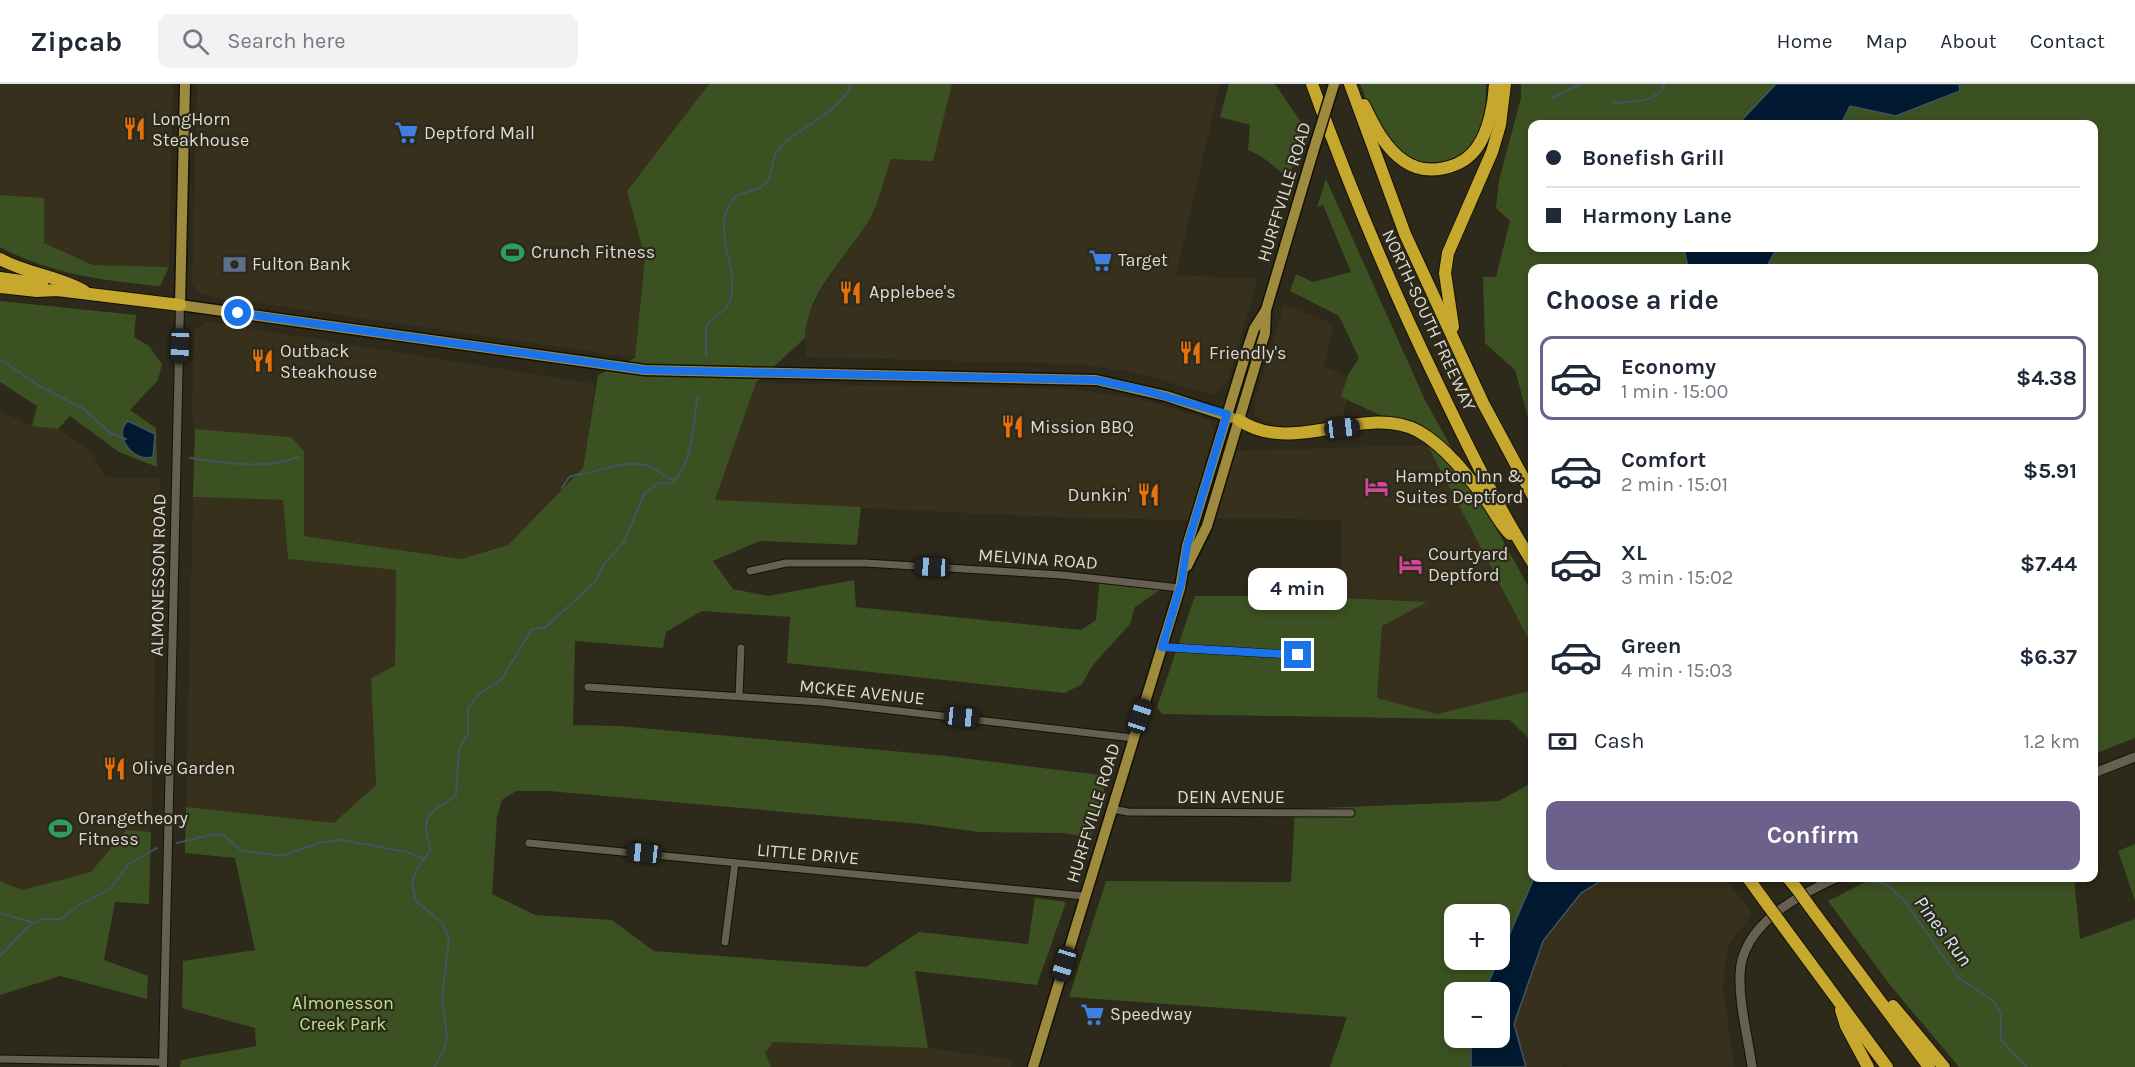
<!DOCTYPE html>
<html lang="en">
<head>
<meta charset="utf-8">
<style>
  body { margin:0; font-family:Karla,sans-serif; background:#f2f2f3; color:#1f2937; height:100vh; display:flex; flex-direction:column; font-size:22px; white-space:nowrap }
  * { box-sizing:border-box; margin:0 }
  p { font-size:20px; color:#747a83 }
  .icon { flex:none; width:33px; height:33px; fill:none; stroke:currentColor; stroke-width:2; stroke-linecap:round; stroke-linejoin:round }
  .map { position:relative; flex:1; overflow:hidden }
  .sheet { position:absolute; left:1528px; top:180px; width:570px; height:618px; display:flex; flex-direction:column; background:#fff; border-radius:12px; box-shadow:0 3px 9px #0003 }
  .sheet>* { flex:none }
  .guide { position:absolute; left:1528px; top:36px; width:570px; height:132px; border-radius:12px; box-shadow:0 3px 9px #0003; display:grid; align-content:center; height:132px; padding:0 18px; background:#fff }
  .buttons { position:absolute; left:1444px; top:820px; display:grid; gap:12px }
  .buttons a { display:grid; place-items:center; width:66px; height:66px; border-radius:12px; background:#fff; box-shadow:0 3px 9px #0003; font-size:30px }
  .end { position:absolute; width:27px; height:27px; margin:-14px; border:8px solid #1a73e8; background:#fff; box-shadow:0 0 0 3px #fff }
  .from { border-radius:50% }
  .bubble { position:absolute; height:42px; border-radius:12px; background:#fff; box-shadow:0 3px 9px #0003; font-size:20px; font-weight:700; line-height:42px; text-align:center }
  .car { position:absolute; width:18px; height:36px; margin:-18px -9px; border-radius:8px; box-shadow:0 0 4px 2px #0007; background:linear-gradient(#222 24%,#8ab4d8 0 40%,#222 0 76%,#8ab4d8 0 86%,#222 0) }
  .guide b { display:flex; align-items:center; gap:21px; height:57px; font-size:22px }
  .guide b+b { border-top:2px solid #e0e1e3 }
  .guide i { width:15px; height:15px; background:#1f2937 }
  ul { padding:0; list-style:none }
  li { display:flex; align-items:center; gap:18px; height:84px; margin:0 12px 9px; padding:0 6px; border:3px solid transparent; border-radius:12px }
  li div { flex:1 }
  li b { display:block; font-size:22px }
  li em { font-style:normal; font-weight:700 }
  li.current { border-color:#6b618a }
  li>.icon { width:54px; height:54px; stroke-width:1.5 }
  h2 { padding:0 18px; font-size:27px; line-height:72px }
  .pay { display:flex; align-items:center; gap:15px; height:66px; padding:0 18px; font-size:22px }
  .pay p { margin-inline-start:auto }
  .cta { display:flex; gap:12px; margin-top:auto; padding:12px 18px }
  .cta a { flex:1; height:69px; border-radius:12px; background:#6b618a; color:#fff; font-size:24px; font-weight:700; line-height:69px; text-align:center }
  header { display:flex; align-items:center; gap:36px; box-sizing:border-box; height:84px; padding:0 30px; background:#fff; border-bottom:2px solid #e0e1e3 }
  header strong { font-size:28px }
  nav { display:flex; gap:33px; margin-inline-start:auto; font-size:21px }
  .search { width:420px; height:54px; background:#f2f2f3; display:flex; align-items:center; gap:15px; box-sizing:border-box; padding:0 21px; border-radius:12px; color:#747a83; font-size:22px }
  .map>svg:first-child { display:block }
  .built { fill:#37301c }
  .green { fill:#3c5121 }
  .water { fill:#011a31; stroke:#435461; stroke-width:1.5 }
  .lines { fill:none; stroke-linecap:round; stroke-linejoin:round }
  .stream { stroke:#435461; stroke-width:2 }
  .minor-casing { stroke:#151105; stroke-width:9 }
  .tertiary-casing { stroke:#151105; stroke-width:10 }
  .secondary-casing { stroke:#151105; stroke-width:11 }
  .primary-casing { stroke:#151105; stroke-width:13 }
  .motorway-casing { stroke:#151105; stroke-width:14 }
  .minor { stroke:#656051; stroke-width:7 }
  .tertiary { stroke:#656051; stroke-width:8 }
  .secondary { stroke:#656051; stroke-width:9 }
  .primary { stroke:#9f8b3d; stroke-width:10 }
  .motorway { stroke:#c6a82f; stroke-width:12 }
  .primary-bridge-casing { stroke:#151105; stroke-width:13; stroke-linecap:butt }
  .motorway-bridge-casing { stroke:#151105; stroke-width:14; stroke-linecap:butt }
  .primary-bridge { stroke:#9f8b3d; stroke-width:10 }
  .motorway-bridge { stroke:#c6a82f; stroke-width:12 }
  .route { stroke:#1a73e8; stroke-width:8 }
  .labels { text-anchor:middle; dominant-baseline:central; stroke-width:4.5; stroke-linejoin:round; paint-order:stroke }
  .poi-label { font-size:18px; fill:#dddbd2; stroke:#2d291b; text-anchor:start }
  .street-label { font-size:18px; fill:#dddbd2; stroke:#2d291b }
  .park-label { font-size:18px; fill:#b9e38a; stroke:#2d291b }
  .water-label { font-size:20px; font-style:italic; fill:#d7e5f3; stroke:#2d291b }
</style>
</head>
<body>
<header>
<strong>Zipcab</strong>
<div class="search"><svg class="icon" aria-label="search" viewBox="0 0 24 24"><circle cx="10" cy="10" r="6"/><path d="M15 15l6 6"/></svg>Search here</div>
<nav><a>Home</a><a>Map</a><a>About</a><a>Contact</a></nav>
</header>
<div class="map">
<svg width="2135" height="983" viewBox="0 0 2135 983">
  <rect width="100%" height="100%" fill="#2d291b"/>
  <g class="built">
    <path d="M 0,0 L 173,0 L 169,183 L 93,181 L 44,159 L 44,114 L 0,111 Z"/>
    <path d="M 197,0 L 709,0 L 627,107 L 645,174 L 635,274 L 209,212 L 198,208 L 192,199 Z"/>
    <path d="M 952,0 L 1220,0 L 1176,191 L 1258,195 L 1227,298 L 1214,311 L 1128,287 L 1076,280 L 806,273 L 806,235 L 836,179 L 869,135 L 891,75 L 933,76 Z"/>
    <path d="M 1284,221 L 1330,238 L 1333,245 L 1324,282 L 1352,294 L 1342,336 L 1293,344 L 1264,337 L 1255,331 L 1255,316 Z"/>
    <path d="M 209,238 L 595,300 L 583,384 L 508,461 L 461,475 L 304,452 L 304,367 L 291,353 L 195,345 L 192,327 L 194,245 Z"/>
    <path d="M 756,299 L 1072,305 L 1138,314 L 1210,336 L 1214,350 L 1189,436 L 1076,434 L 715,417 Z"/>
    <path d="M 0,327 L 32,342 L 58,345 L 90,366 L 106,393 L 160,394 L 151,748 L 126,746 L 91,788 L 22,806 L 0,797 Z"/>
    <path d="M 1428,361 L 1533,564 L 1533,606 L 1437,630 L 1377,614 L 1382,542 L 1425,518 L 1342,513 L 1341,436 L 1215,434 L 1236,367 Z"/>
    <path d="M 193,413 L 283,416 L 288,475 L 396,486 L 395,582 L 371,595 L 376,701 L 334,740 L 186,723 Z"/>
    <path d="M 1606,794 L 1726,794 L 1752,830 L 1728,862 L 1723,902 L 1734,983 L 1568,983 L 1564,979 L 1563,983 L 1526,983 L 1514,940 L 1543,857 L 1581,808 Z"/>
    <path d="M 773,958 L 928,964 L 1014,976 L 1011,983 L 771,983 L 765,969 Z"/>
  </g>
  <g class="green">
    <path d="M 709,0 L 952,0 L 933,77 L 891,75 C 884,94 879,119 869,136 C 846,174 807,207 805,254 L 756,299 L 715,416 L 861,423 L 857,461 L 760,457 L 713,477 L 733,505 L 768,512 L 854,496 L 856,523 L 1081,546 L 1096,536 L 1100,493 L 1143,498 L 1160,506 L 1135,523 L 1130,540 L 1093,581 L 1082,600 L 1065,609 L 787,579 L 790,533 L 702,527 L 666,548 L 663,564 L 575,557 L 573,641 L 620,642 L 946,672 L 1108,692 L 1090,754 L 1064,749 L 979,748 L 921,740 L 549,707 L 516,707 L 502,716 L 497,733 L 492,810 L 535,831 L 612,836 L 654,867 L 866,883 L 919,848 L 1028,860 L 1035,814 L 1066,818 L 1037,901 L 915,887 L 928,964 L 773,958 L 765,969 L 771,983 L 180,983 L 181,976 L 256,962 L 255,944 L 182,924 L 183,877 L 255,866 L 235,774 L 185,769 L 186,723 L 334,739 L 376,701 L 371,594 L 395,582 L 396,486 L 288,475 L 283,416 L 193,413 L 195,345 L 291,353 L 304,367 L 304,452 L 461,475 L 508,461 L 583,384 L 598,291 L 635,274 L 645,174 L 627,107 Z"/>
    <path d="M 1229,0 L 1275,0 L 1305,44 L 1289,94 L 1262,73 L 1248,66 L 1250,41 L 1220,33 Z"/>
    <path d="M 1360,0 L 1486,0 C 1486,16 1485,35 1478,50 C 1462,83 1418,88 1393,61 C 1378,45 1368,20 1360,0 Z"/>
    <path d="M 1521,0 L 1776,0 L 1738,40 L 1533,40 L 1533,164 L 1684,164 L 1688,184 L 1533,184 L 1533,352 L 1515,286 L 1485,259 L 1483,193 L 1496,193 L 1510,137 L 1496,124 L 1499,96 L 1521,14 Z"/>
    <path d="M 1959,0 L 2135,0 L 2135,654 L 2094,670 L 2094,184 L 1766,184 L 1777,164 L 2094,164 L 2094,40 L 1841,40 L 1850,22 L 1896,32 L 1960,8 Z"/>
    <path d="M 1326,95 L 1425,316 L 1533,511 L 1533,564 L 1415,337 L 1380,331 L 1341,313 L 1348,291 L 1359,274 L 1339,232 L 1290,207 L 1296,190 L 1313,198 L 1351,188 L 1323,121 L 1317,123 Z"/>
    <path d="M 0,111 L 44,114 L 44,159 L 93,181 L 169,183 L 160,202 C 104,197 50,190 0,163 Z"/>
    <path d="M 0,217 L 136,231 L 134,253 L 149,262 L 162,280 L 158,296 L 130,326 L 156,344 L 157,383 L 119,368 L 70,332 L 58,345 L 32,342 L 37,322 L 0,298 Z"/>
    <path d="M 1195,512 L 1306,512 L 1427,518 L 1382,542 L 1377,614 L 1437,630 L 1533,606 L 1533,659 L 1510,636 L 1162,630 L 1157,623 Z"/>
    <path d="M 1533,698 L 1534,794 L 1500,873 L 1500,831 L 1455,831 L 1455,876 L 1499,876 L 1484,909 L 1455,909 L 1455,954 L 1471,954 L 1471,983 L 1330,983 L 1347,933 L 1069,913 L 1106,797 L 1291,798 L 1295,725 L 1499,717 Z"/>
    <path d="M 126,746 L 151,748 L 149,820 L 115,818 L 104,876 L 148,892 L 147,915 L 60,892 L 0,911 L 0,797 L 22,806 L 91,788 Z"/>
    <path d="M 2135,760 L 2135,817 L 2118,767 Z"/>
    <path d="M 1873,794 L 2074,794 L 2080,855 L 2135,835 L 2135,983 L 1959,983 L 1890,901 L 1828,817 Z"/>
  </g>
  <g class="water">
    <path d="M 1776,0 L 1959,0 L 1960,7 L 1896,32 L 1850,22 L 1841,40 L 1738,40 Z"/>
    <path d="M 1684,164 L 1777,164 L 1766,184 L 1688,184 Z"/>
    <path d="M 128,337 L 155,350 L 153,373 C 133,379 112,351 128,337 Z"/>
    <path d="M 1534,794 L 1606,794 L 1581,809 L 1543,857 L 1514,940 L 1526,983 L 1471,983 L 1471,954 L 1500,954 L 1500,909 L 1484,909 Z"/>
  </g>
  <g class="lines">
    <g class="stream">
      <path d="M 1552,14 L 1580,0"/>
      <path d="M 1614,19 C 1632,17 1658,19 1665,0"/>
      <path d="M 706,272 L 706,243 C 712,232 726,229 730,217 C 741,184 708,145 734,114 C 739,107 756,109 766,99 C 775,89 768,73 784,59 C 803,42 844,25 851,0"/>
      <path d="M 0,275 L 41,303 L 84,325 L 110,349 L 126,355"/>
      <path d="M 190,374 C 225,379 264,386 298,373"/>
      <path d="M 562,404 L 569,393 L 576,391 C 600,388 621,376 646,381 C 658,384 662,394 675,396"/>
      <path d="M 177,759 L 214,750 L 224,752 L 242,767 L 282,772 L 322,758 L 342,756 L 407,768 L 425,775"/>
      <path d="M 1864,794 L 1887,801 L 1904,816 L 1957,892 C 1969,903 1996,914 2000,928 C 2003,937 1999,947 2001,956 L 2027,983"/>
      <path d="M 0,829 L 34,839"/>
      <path d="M 0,872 L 28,843 L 42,835 L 61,835 L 79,821 L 110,805 L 129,780 L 157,764"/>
      <path d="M 435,983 L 444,966 L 447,953 L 442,915 L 449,855 L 442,839 L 416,817 L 412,800 L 416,786 L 430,767 C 430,758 426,751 426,742 C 427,724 446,721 456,711 L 459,665 L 468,650 L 468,624 L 478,611 L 501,596 L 532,545 L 546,543 L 596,497 L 604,480 L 624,458 L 644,410 L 659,399 L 669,400 C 693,387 693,335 698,311"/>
    </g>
    <defs>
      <g id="minor">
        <path d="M 750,487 L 786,479 L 865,479 L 1062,491 L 1180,504"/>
        <path d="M 1162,563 L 1298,571"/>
        <path d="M 588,603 L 821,618 L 1133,654"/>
        <path d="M 739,612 L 741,564"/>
        <path d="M 1111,725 L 1128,728 L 1351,729"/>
        <path d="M 529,759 L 1084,812"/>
        <path d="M 725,858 L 735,779"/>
        <path d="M 0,975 L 163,978"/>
      </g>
      <path id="tertiary" d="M 163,983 L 180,221"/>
      <g id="secondary">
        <path d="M 2094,689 L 2135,673"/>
        <path d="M 1752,983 C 1748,953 1739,921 1740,891 C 1741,841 1797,812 1836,794"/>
      </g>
      <g id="primary">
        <path d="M 185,0 L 180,221 L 645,286 L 1096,296 L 1166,312 L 1239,336"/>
        <path d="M 1187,482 L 1207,442 L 1265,249 L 1266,226 L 1313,68"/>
        <path d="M 1033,983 L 1180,504 L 1187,462 L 1247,266 L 1254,245 L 1266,226"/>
      </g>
      <g id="motorway">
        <path d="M 1312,0 C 1349,102 1390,201 1437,298 C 1466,359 1497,422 1533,479"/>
        <path d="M 1350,0 L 1405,150 L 1483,319 L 1533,412"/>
        <path d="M 1364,21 C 1374,42 1385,64 1404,77 C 1427,93 1463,85 1478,62 C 1489,46 1494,19 1495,0"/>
        <path d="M 0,175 C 27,190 58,192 84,207"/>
        <path d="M 0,194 L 42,200"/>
        <path d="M 0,203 L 37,207 L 57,206 L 180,221"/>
        <path d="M 1453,243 L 1445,189 L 1448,169 L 1492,68 L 1500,41 L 1505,0"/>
        <path d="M 1239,336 C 1293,373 1364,319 1418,347 C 1445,362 1468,392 1486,416 C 1494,427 1500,440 1510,450"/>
        <path d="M 1748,794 L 1769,823"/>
        <path d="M 1788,794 L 1797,805"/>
        <path d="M 1810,823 L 1929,983"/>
        <path d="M 1783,842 L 1887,983"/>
        <path d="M 1893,922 L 1944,983"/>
        <path d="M 1841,926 L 1846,942 L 1868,983"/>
      </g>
    </defs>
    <use href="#minor" class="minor-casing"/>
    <use href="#tertiary" class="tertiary-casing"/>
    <use href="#secondary" class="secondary-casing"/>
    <use href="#primary" class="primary-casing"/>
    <use href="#motorway" class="motorway-casing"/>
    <use href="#minor" class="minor"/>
    <use href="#tertiary" class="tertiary"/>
    <use href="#secondary" class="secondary"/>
    <use href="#primary" class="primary"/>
    <use href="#motorway" class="motorway"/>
    <defs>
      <path id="primary-bridge" d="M 1313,68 L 1334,0"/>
      <g id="motorway-bridge">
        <path d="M 1797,805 L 1810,823"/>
        <path d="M 1769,823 L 1783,842"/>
      </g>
    </defs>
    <use href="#primary-bridge" class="primary-bridge-casing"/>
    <use href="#motorway-bridge" class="motorway-bridge-casing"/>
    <use href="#primary-bridge" class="primary-bridge"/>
    <use href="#motorway-bridge" class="motorway-bridge"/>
  </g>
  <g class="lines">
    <path class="route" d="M 238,229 L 645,286 L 1096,296 L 1143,306 L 1227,330 L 1187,462 L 1181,500 L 1162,563 L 1298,571"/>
  </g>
  <defs>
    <symbol id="restaurant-bare" viewBox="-9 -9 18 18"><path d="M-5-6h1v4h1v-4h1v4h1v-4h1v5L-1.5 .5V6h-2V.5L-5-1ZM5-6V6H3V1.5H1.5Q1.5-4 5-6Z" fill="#e8710a" stroke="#2d291b" stroke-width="2.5" paint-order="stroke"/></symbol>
    <symbol id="supermarket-bare" viewBox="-9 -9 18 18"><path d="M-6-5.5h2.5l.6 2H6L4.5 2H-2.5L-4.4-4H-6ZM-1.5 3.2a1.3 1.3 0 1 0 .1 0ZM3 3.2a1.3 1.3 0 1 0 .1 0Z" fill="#3f7fe0" stroke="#2d291b" stroke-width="2.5" paint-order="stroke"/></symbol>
    <symbol id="stadium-bare" viewBox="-9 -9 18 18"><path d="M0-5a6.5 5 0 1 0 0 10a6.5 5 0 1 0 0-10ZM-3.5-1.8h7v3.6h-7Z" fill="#2e9e5b" stroke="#2d291b" stroke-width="2.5" paint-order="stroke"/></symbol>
    <symbol id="bank-bare" viewBox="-9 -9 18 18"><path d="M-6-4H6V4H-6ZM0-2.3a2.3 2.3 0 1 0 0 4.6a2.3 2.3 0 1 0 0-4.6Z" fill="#5c6f8a" stroke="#2d291b" stroke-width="2.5" paint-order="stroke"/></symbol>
    <symbol id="hotel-bare" viewBox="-9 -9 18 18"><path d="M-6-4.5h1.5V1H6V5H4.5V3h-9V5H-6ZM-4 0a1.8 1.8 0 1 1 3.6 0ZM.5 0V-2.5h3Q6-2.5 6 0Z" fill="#d1479c" stroke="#2d291b" stroke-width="2.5" paint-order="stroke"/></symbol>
  </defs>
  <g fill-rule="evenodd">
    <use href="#restaurant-bare" x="118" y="28" width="33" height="33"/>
    <use href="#supermarket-bare" x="390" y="32" width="33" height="33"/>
    <use href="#stadium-bare" x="496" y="152" width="33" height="33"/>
    <use href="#supermarket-bare" x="1084" y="160" width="33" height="33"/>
    <use href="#bank-bare" x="218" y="164" width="33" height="33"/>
    <use href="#restaurant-bare" x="834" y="192" width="33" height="33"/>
    <use href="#restaurant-bare" x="1174" y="252" width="33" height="33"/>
    <use href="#restaurant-bare" x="246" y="260" width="33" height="33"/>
    <use href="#restaurant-bare" x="996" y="326" width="33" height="33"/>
    <use href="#hotel-bare" x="1360" y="386" width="33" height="33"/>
    <use href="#restaurant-bare" x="1132" y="394" width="33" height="33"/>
    <use href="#hotel-bare" x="1394" y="464" width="33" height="33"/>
    <use href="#restaurant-bare" x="98" y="668" width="33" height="33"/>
    <use href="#stadium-bare" x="44" y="728" width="33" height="33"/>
    <use href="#supermarket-bare" x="1076" y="914" width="33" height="33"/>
  </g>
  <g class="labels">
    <g class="poi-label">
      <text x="152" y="35">LongHorn<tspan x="152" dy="21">Steakhouse</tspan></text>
      <text x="424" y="49">Deptford Mall</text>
      <text x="531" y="168">Crunch Fitness</text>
      <text x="1118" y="176">Target</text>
      <text x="252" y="180">Fulton Bank</text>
      <text x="869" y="208">Applebee's</text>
      <text x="280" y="267">Outback<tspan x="280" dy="21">Steakhouse</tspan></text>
      <text x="1209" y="269">Friendly's</text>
      <text x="1030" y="343">Mission BBQ</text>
      <text x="1395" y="392">Hampton Inn &amp;<tspan x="1395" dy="21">Suites Deptford</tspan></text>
      <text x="1130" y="411" text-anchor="end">Dunkin'</text>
      <text x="1428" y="470">Courtyard<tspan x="1428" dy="21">Deptford</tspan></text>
      <text x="132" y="684">Olive Garden</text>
      <text x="78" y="734">Orangetheory<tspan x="78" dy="21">Fitness</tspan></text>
      <text x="1110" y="930">Speedway</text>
    </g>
    <g class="street-label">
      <text transform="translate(1284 108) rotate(-73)">HURFFVILLE ROAD</text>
      <text transform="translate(1429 236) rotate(65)">NORTH-SOUTH FREEWAY</text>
      <text transform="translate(1038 475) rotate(4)">MELVINA ROAD</text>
      <text transform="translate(158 491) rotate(-89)">ALMONESSON ROAD</text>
      <text transform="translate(862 608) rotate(6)">MCKEE AVENUE</text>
      <text x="1231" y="713">DEIN AVENUE</text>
      <text transform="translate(1093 729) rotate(-73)">HURFFVILLE ROAD</text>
      <text transform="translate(808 770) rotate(5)">LITTLE DRIVE</text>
    </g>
    <g class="park-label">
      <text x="343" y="919">Almonesson<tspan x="343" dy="21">Creek Park</tspan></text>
    </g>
    <g class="water-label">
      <text transform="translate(1943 847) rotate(53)">Pines Run</text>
    </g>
  </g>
</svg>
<div class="buttons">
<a>+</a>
<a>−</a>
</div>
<i class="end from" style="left:238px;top:229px"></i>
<i class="end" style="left:1298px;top:571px"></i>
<div class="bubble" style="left:1248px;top:484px;width:99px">4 min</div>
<i class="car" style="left:180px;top:262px;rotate:182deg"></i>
<i class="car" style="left:1342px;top:344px;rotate:83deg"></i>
<i class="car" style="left:932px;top:483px;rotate:273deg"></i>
<i class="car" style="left:1140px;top:632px;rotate:18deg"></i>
<i class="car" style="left:962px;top:633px;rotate:96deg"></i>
<i class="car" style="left:644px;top:769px;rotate:276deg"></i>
<i class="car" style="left:1064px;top:880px;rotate:197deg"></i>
<div class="guide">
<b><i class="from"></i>Bonefish Grill</b>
<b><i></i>Harmony Lane</b>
</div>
<section class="sheet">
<h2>Choose a ride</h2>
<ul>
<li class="current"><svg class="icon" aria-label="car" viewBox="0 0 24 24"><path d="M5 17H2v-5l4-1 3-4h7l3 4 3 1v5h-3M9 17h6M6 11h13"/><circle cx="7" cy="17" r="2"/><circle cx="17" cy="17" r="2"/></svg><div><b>Economy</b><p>1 min · 15:00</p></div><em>$4.38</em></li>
<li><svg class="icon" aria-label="car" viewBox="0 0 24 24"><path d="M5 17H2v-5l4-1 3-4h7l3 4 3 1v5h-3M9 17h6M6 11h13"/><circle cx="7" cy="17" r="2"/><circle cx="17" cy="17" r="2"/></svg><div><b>Comfort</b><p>2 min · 15:01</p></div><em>$5.91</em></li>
<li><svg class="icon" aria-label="car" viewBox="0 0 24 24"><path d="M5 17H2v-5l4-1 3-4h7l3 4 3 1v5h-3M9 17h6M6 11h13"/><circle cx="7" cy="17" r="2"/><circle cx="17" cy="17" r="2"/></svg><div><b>XL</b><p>3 min · 15:02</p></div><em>$7.44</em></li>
<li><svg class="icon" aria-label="car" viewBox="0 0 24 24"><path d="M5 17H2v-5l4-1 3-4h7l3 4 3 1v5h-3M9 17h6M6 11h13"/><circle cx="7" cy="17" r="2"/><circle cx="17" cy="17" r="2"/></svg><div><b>Green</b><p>4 min · 15:03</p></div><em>$6.37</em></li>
</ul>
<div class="pay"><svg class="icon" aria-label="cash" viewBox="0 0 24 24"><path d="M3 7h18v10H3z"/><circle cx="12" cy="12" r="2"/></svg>Cash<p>1.2 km</p></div>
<div class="cta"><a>Confirm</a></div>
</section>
</div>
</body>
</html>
